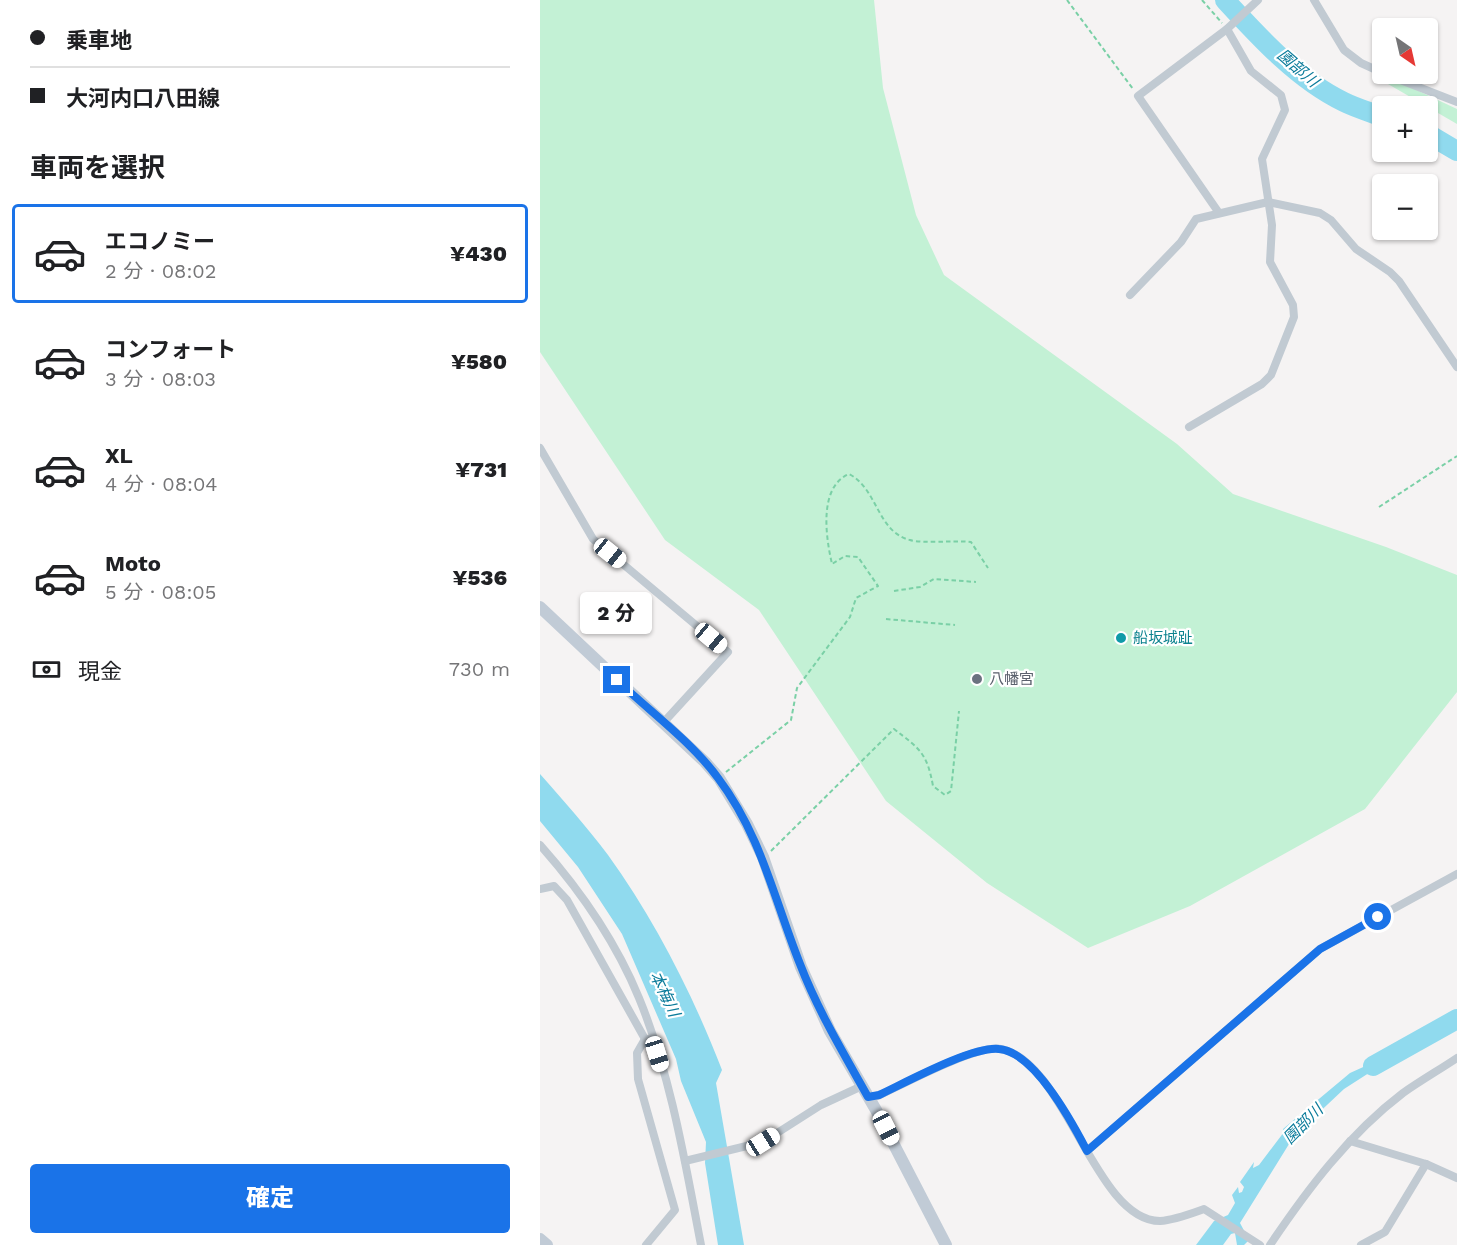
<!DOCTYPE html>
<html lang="ja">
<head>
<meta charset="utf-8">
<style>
  body { margin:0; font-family:"Work Sans","Noto Sans JP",sans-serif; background:#f2f2f2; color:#202124; height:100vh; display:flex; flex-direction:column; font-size:22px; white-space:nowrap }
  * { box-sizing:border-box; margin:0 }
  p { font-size:20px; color:#757577 }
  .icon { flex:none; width:33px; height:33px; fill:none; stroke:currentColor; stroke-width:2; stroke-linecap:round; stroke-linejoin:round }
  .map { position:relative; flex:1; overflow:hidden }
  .side { display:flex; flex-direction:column; background:#fff; width:540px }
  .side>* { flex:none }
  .hud { display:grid; align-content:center; height:132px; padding:0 30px; background:#fff }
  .needle { width:39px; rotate:146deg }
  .buttons { position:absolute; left:832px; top:18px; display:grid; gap:12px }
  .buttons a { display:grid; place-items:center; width:66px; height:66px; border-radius:6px; background:#fff; box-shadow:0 2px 4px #0004; font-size:30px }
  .end { position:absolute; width:27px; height:27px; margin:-14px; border:8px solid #1a73e8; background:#fff; box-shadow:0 0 0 3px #fff }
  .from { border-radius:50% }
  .bubble { position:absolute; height:42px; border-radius:6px; background:#fff; box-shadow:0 2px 4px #0004; font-size:20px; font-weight:800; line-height:42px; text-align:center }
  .car { position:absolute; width:18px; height:36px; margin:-18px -9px; border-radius:8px; box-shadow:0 0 4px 2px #0007; background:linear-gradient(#fff 24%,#345 0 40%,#fff 0 76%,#345 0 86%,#fff 0) }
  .hud b { display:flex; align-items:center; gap:21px; height:57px; font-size:22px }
  .hud b+b { border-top:2px solid #e0e0e0 }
  .hud i { width:15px; height:15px; background:#202124 }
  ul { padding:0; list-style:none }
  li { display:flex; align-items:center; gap:18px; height:99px; margin:0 12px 9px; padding:0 18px; border:3px solid transparent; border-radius:6px }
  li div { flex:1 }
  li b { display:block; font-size:22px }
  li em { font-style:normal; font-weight:800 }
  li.selected { border-color:#1a73e8 }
  li>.icon { width:54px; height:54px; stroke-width:1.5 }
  h2 { padding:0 30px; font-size:27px; line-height:72px }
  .pay { display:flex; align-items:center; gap:15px; height:66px; padding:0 30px; font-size:22px }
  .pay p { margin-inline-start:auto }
  .button { display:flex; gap:12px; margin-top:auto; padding:12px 30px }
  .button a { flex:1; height:69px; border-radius:6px; background:#1a73e8; color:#fff; font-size:24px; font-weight:800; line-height:69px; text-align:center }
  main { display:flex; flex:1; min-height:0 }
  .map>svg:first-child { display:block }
  .green { fill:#c3f1d5 }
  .water { fill:#90daee }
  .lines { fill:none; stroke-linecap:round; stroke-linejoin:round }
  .river { stroke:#90daee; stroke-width:20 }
  .path { stroke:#7ad0a6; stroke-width:2; stroke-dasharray:4.5 3; stroke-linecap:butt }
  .street { stroke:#c1cad2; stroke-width:8 }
  .secondary { stroke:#c1cbd6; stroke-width:12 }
  .route { stroke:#1a73e8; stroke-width:8 }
  .culture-dot { fill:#0f9aa8; stroke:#fff; stroke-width:2 }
  .worship-dot { fill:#6b7280; stroke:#fff; stroke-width:2 }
  .labels { text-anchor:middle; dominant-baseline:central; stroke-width:4.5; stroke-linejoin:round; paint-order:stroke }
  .culture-label { font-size:15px; fill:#0d838f; stroke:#fff; text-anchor:start }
  .worship-label { font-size:15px; fill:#5b616d; stroke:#fff; text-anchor:start }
  .water-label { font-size:16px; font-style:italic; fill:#0c7c9b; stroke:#fff }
</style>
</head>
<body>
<main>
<section class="side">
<div class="hud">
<b><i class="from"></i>乗車地</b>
<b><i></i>大河内口八田線</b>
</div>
<h2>車両を選択</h2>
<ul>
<li class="selected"><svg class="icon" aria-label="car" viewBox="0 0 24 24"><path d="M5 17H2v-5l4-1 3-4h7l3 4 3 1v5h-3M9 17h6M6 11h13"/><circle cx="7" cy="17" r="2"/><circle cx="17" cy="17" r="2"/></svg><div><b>エコノミー</b><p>2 分 · 08:02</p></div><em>¥430</em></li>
<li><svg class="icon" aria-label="car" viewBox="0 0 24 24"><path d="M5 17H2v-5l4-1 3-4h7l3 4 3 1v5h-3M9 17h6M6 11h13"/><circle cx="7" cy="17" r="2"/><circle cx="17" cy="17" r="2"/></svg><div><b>コンフォート</b><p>3 分 · 08:03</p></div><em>¥580</em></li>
<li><svg class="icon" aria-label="car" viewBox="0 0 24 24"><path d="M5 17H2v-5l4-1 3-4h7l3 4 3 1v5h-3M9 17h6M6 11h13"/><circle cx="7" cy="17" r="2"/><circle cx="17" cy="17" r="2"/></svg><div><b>XL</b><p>4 分 · 08:04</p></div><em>¥731</em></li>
<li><svg class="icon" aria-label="car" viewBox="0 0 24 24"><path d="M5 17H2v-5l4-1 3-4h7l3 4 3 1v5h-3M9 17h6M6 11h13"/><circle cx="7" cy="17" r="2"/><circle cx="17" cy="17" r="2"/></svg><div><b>Moto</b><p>5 分 · 08:05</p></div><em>¥536</em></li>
</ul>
<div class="pay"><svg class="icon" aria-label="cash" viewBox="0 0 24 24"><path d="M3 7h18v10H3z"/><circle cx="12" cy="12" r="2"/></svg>現金<p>730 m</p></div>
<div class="button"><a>確定</a></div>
</section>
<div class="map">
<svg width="917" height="1245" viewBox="0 0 917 1245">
  <rect width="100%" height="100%" fill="#f5f3f3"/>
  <g class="green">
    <path d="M 0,0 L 334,0 L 343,88 L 376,215 L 404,275 L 637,444 L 693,494 L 846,547 L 917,575 L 917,692 L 825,809 L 650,906 L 548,948 L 447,883 L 346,801 L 219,610 L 125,540 L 0,352 Z"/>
    <path d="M 853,79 L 917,109 L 917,124 L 848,84 Z"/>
  </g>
  <g class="water">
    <path d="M 0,774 C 23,800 47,827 68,855 C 115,920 153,995 182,1070 L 176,1083 L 204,1245 L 178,1245 L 165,1163 L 166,1142 L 141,1081 L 136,1059 L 82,934 L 38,867 L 0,821 Z"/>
    <path d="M 874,1044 L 804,1089 L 754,1136 L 700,1223 L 709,1240 L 704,1245 L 697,1245 L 695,1233 L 691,1234 L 683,1245 L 656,1245 L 674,1221 L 688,1215 L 695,1203 L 692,1195 L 698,1187 L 699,1193 L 702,1192 L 704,1187 L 700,1182 L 714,1162 L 713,1168 L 719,1165 L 744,1132 L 743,1129 L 810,1073 Z"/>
  </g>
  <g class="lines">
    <g class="river">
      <path d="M 685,0 C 719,37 758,80 804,102 C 816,108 830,112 843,117"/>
      <path d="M 888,134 L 917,151"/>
      <path d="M 833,1066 L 917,1019"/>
    </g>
    <g class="path">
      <path d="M 527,0 L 593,89"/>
      <path d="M 662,0 L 682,23"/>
      <path d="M 839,507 L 917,456"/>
      <path d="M 354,591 L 380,587 L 394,579 L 436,582"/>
      <path d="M 346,619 L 415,625"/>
      <path d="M 186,772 L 251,720 L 257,688 L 310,617 L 316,598 L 338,586 L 318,557 L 305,556 L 292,564 C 286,538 278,487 309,474 C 338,489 337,532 370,540 C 383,544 413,540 431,542 L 448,568"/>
      <path d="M 231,851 L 354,729 C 380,749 387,753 393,786 L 405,795 L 411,791 L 419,711"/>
    </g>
    <g class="street">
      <path d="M 774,0 L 804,50 L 821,63 L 843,73"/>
      <path d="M 845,74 L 917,102"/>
      <path d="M 679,213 L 598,96 L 687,29 L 718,0"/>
      <path d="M 590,295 L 641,242 L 656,219 L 728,202 L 780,213 L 791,220 L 816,249 L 850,272 L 859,281 L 917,367"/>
      <path d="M 649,427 L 722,384 L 731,375 L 754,317 L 753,305 L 730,262 L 732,225 L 722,159 L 745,110 L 741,95 L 711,71 L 687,29"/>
      <path d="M 0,448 L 53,539 L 188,652 L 123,723"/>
      <path d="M 0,845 C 40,890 76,942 99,998 C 131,1076 145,1162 161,1245"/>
      <path d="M 0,889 L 14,886 L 27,900 L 105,1039 L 110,1039"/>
      <path d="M 105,1039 L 97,1053 L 98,1079 L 135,1210 L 106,1245"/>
      <path d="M 329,1097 L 338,1096 C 363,1084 438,1044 461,1049 C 525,1061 555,1221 620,1221 C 635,1220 650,1214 664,1209 L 720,1245"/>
      <path d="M 810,1141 L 886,1164 L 917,1178"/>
      <path d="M 547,1151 L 780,949 L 917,874"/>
      <path d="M 145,1161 L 223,1142 L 281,1105 L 322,1086"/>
      <path d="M 730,1245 C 767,1190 809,1134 863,1093 C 880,1081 899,1070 917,1058"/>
      <path d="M 821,1245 L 845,1232 L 886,1164"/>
    </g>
    <g class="secondary">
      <path d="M 0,607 L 165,762 L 179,778 L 207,824 L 223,857 L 261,967 L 290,1031 L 336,1110 L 406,1245"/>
      <path d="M 0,1239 L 7,1245"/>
    </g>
  </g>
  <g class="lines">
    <path class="route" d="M 77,680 C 109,711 152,742 178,778 C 221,835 234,899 260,964 C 278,1011 304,1054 328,1097 L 339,1095 C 365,1083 432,1046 459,1049 C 494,1052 532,1122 547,1151 L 780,949 L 838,917"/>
  </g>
  <circle class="culture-dot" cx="581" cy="638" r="6"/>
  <circle class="worship-dot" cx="437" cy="679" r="6"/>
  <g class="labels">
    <g class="culture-label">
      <text x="593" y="638">船坂城趾</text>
    </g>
    <g class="worship-label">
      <text x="449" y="679">八幡宮</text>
    </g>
    <g class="water-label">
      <text transform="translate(758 68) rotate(41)">園部川</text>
      <text transform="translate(125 994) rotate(65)">本梅川</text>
      <text transform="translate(763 1124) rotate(-45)">園部川</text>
    </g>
  </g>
</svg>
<div class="buttons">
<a><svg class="needle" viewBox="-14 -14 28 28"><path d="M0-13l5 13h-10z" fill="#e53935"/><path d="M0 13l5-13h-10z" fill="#757577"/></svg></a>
<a>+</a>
<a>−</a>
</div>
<i class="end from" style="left:838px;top:917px"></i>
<i class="end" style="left:77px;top:680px"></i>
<div class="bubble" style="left:40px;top:592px;width:72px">2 分</div>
<i class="car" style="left:70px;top:553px;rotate:129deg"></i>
<i class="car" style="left:171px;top:638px;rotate:130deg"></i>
<i class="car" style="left:117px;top:1054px;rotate:163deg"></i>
<i class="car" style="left:346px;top:1128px;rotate:153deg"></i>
<i class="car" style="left:223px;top:1142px;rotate:58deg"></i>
</div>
</main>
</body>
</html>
